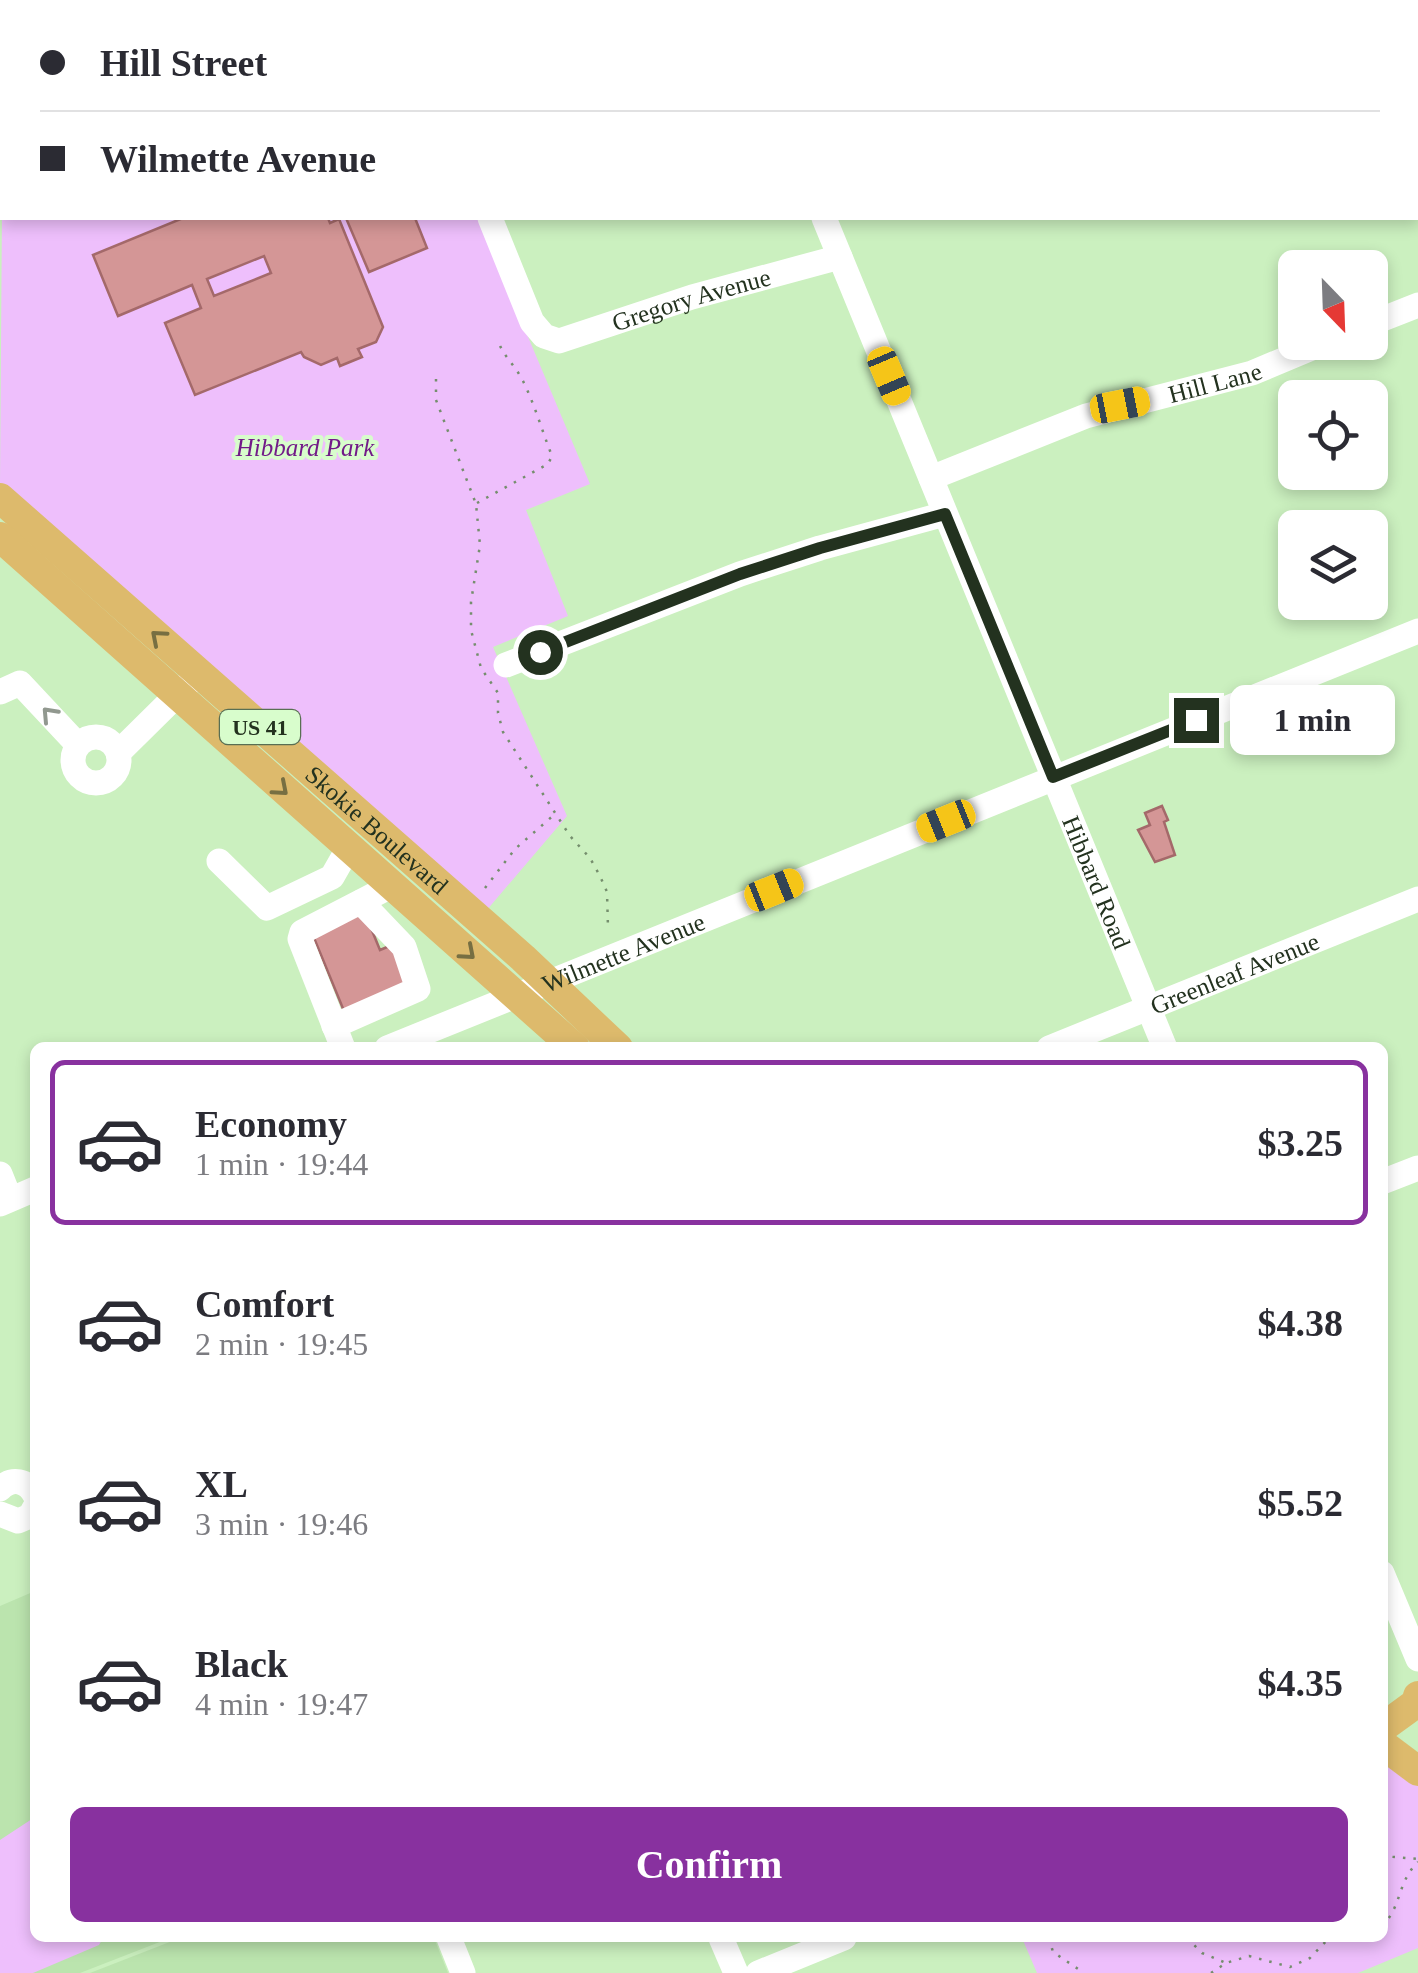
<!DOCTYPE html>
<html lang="en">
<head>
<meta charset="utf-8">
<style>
  body { margin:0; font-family:"Times New Roman",serif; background:#f7f7f7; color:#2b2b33; height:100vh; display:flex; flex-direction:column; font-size:38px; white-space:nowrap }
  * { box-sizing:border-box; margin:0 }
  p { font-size:32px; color:#7c7c81 }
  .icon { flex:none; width:55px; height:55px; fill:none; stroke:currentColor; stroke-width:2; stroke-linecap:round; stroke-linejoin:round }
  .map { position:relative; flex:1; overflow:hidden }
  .side { position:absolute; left:30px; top:1042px; width:1358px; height:900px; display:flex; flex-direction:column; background:#fff; border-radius:15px; box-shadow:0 5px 15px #0003 }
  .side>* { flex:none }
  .hud { position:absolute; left:0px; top:0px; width:1420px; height:220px; box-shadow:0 5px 15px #0003; display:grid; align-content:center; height:220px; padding:0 40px; background:#fff }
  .needle { width:65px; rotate:157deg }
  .buttons { position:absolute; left:1278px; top:250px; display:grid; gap:20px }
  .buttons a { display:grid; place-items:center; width:110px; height:110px; border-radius:15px; background:#fff; box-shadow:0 5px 15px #0003; font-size:50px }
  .end { position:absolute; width:45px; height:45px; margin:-22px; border:12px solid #23321f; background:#fff; box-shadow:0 0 0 5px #fff }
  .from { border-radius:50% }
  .bubble { position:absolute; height:70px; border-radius:15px; background:#fff; box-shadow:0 5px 15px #0003; font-size:32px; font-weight:800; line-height:70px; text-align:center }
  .car { position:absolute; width:30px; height:60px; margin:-30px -15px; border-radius:12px; box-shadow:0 0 8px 2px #0007; background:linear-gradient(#f5c518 24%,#345 0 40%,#f5c518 0 76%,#345 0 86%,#f5c518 0) }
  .hud b { display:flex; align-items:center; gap:35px; height:95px; font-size:38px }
  .hud b+b { border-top:2px solid #e1e1e2 }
  .hud i { width:25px; height:25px; background:#2b2b33 }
  ul { padding:18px 0 0; list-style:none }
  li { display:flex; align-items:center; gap:30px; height:165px; margin:0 20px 15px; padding:0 20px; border:5px solid transparent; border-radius:15px }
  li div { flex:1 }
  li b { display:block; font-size:38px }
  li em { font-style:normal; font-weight:800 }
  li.current { border-color:#88319f }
  li>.icon { width:90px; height:90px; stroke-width:1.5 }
  .primary-button { display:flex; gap:20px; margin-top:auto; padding:20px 40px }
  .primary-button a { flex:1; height:115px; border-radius:15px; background:#88319f; color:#fff; font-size:40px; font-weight:800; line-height:115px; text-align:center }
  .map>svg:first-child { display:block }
  .built { fill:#bbe4ae }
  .green { fill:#eebffc }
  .building { fill:#d49696; stroke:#a4696a; stroke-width:2.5; fill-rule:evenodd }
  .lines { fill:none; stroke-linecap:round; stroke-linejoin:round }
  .path { stroke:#758e6d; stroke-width:2.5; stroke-dasharray:2.5 8; stroke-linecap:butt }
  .minor { stroke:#fff; stroke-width:25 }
  .major { stroke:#ddba6c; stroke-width:30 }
  .oneway { stroke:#776f42 }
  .oneway2 { stroke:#91988f }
  .route { stroke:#23321f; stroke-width:12 }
  .labels { text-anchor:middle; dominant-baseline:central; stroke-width:8; stroke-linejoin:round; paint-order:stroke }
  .shield { fill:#d8fdcc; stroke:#596f53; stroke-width:2.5 }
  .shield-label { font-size:22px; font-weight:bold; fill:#23321f }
  .street-label { font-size:25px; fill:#23321f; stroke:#d8fdcc }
  .park-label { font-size:25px; font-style:italic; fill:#721b88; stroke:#d8fdcc }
</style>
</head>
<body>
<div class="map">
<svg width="1418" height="1973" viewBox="0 0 1418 1973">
  <rect width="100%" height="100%" fill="#cbf0bf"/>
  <g class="built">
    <path d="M 35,1591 L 35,1938 L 170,1938 L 80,1973 L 0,1973 L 0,1606 Z"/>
    <path d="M 180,1938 L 434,1938 L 448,1973 L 90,1973 Z"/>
  </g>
  <g class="green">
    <path d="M 2,210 L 2,218 L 478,218 L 590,484 L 526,510 L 568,616 L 493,647 L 567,816 L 486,911 L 0,484 Z"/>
    <path d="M 1383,1756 L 1418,1783 L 1418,1948 L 1358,1973 L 1037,1973 L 1022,1938 L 1382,1938 Z"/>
    <path d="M 35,1817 L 35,1938 L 103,1938 L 99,1945 L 33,1973 L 0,1973 L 0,1840 Z"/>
  </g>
  <g class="building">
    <path d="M 183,218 L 328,218 L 330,223 L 339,219 L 383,327 L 376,342 L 358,349 L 362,357 L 340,366 L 337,358 L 321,365 L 304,357 L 301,352 L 195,395 L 165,323 L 201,308 L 192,285 L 118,316 L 93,255 ZM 264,256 L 271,273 L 214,296 L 207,279 Z"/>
    <path d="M 346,218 L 415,218 L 427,248 L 369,272 Z"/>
    <path d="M 1162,806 L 1168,820 L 1164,822 L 1175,855 L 1155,862 L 1138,830 L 1150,825 L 1145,813 Z"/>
    <path d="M 364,911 L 380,950 L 392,945 L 408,985 L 344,1011 L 312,933 Z"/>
  </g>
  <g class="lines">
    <g class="path">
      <path d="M 436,379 L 436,400 L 476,504 L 480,545 L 471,602 L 471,630 L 481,668 L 498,693 L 498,713 L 503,732 L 570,836 L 590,858 L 600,876 L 607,892 L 608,928"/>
      <path d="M 477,503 L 548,464 L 552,456 C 542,431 535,405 523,381 C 515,365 504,357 498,341"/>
      <path d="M 485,888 L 515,849 L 555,814"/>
      <path d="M 1382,1856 L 1418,1859"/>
      <path d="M 1382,1926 C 1402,1907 1397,1882 1418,1862"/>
      <path d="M 1049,1938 L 1053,1952 L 1084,1973"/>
      <path d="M 1187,1938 L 1202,1953 L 1226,1963"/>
      <path d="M 1211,1973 L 1226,1963 L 1249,1956 L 1290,1967 L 1310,1958 L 1329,1938"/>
    </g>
    <g class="minor">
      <path d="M 402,0 L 403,2"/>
      <path d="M 735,0 L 736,2"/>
      <path d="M 1188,0 L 1189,2"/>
      <path d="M 75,2 L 76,0"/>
      <path d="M 1139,2 L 1146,0"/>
      <path id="s1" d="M 490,218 L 532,322 L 544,336 L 559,341 L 692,297 L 840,257"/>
      <path id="s2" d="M 824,218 L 1165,1048"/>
      <path d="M 1370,324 L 1418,305"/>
      <path id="s3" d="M 931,478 L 1086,416 L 1252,373 L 1326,342"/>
      <path d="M 506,665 L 740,574 L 820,548 L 945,514"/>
      <path d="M 0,692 L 20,683 L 78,745"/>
      <circle cx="96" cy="760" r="23"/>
      <path d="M 118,753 L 199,673"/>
      <path d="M 219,861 L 267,908 L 332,877 L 348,849"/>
      <path d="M 334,1026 L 418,989 L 404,947 L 361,902"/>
      <path d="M 343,1048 L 300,939 L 302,932 L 391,886"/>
      <path id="s4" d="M 387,1048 L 1418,631"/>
      <path id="s5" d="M 1049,1048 L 1418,899"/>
      <path d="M 0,1174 L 10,1199"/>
      <path d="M 1382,1182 L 1418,1168"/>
      <path d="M 0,1204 L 35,1189"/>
      <path d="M 0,1489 C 12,1477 27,1480 35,1495"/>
      <path d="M 0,1514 L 18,1521 L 30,1516 L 35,1507"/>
      <path d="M 1382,1573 L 1418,1659"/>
      <path d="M 449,1938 L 463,1973"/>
      <path d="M 721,1938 L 736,1973"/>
      <path d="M 758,1973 L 844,1938"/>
    </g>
    <g class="major">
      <path d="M 381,2 L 386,0"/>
      <path d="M 0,191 L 2,190"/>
      <path id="s6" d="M 0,498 L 523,958 L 618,1048"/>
      <path d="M 0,537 L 575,1048"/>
      <path d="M 1386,1725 L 1416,1703 L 1418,1696"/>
      <path d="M 1382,1744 L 1418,1771"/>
    </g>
  </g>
  <defs><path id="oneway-chevron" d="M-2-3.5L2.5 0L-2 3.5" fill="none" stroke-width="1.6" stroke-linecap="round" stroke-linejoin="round" transform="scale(2.5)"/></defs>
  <g class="oneway">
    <use href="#oneway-chevron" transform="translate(158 637) rotate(-139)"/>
    <use href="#oneway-chevron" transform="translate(281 789) rotate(41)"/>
    <use href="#oneway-chevron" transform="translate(468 953) rotate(41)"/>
  </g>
  <use class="oneway2" href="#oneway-chevron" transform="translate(49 714) rotate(-133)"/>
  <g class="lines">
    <path class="route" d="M 540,652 L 740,574 L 820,548 L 945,514 L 1053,777 L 1196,720"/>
  </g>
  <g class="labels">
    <rect class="shield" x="220" y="710" width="80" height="34" rx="8"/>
    <g class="shield-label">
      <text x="260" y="727">US 41</text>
    </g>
    <g class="street-label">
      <text stroke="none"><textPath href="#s1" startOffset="285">Gregory Avenue</textPath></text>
      <text stroke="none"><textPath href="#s3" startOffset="300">Hill Lane</textPath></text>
      <text stroke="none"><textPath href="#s6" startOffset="502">Skokie Boulevard</textPath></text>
      <text stroke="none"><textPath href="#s2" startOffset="718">Hibbard Road</textPath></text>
      <text stroke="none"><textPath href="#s4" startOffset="255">Wilmette Avenue</textPath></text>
      <text stroke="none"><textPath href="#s5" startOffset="200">Greenleaf Avenue</textPath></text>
    </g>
    <g class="park-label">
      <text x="305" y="447">Hibbard Park</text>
    </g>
  </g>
</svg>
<div class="buttons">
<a><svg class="needle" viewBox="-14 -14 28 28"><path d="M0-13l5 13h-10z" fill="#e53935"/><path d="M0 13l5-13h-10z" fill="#7c7c81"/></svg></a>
<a><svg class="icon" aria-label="locate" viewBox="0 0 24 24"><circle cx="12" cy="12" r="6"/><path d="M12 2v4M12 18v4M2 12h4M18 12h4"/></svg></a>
<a><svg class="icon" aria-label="layers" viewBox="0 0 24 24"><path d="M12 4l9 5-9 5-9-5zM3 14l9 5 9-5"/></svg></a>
</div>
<i class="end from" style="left:540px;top:652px"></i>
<i class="end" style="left:1196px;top:720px"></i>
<div class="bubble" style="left:1230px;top:685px;width:165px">1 min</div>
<i class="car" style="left:889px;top:376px;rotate:157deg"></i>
<i class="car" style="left:1120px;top:405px;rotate:79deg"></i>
<i class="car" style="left:946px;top:821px;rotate:248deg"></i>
<i class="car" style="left:774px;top:890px;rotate:68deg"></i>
<div class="hud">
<b><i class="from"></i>Hill Street</b>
<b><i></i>Wilmette Avenue</b>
</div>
<section class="side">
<ul>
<li class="current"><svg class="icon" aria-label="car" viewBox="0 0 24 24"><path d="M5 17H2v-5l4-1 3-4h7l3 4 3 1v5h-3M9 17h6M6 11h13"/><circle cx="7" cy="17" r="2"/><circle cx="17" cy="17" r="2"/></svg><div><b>Economy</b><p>1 min · 19:44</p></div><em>$3.25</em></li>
<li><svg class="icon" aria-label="car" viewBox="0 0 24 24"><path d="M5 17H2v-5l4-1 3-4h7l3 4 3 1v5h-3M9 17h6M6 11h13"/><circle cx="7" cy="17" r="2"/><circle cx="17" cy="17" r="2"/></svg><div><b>Comfort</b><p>2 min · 19:45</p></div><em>$4.38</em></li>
<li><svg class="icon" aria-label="car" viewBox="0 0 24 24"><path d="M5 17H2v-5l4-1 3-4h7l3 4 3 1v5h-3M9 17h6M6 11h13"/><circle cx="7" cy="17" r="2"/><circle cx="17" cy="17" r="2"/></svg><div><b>XL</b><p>3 min · 19:46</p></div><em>$5.52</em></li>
<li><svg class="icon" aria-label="car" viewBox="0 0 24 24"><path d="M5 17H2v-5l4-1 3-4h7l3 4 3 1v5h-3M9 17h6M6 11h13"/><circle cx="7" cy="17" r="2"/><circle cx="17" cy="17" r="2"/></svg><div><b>Black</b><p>4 min · 19:47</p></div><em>$4.35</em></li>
</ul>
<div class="primary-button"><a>Confirm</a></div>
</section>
</div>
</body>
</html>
